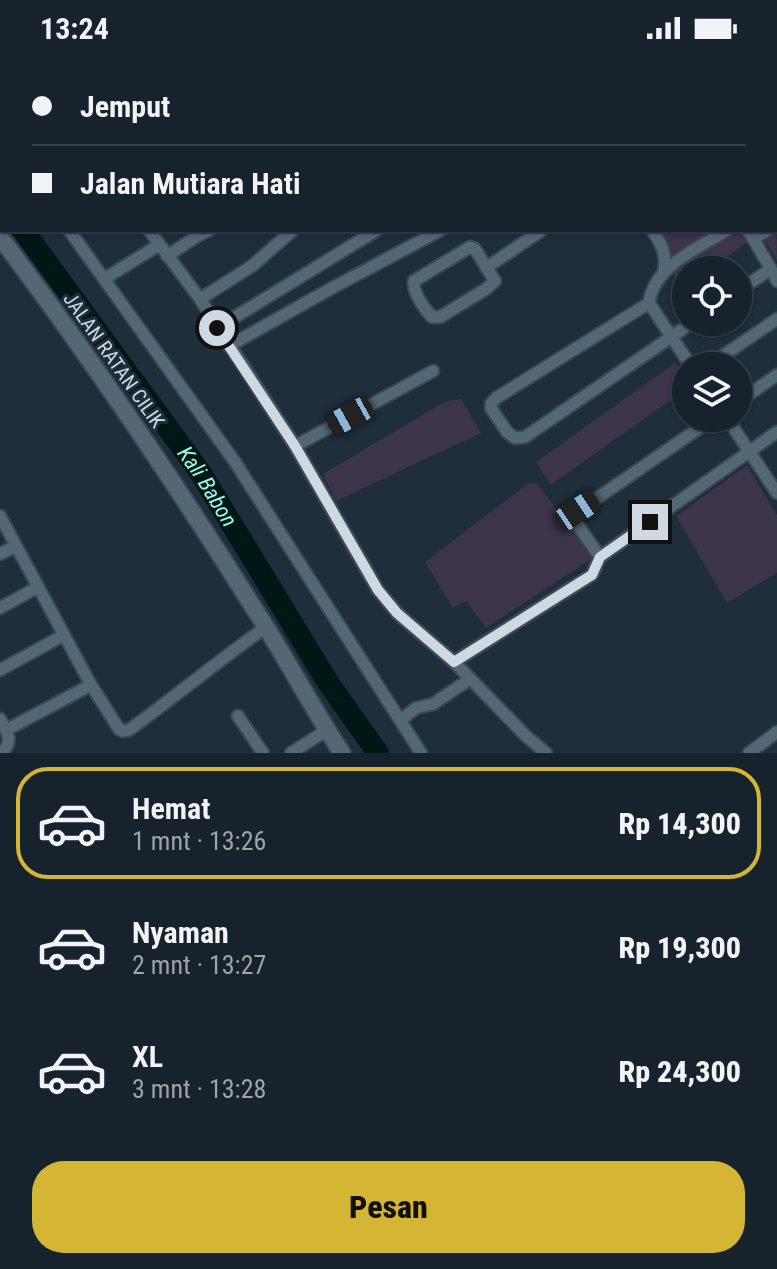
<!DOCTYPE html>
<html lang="id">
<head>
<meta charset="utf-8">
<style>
  body { margin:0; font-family:"Roboto Condensed",sans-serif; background:#1f2a34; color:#f1f3f6; height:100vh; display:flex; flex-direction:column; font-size:30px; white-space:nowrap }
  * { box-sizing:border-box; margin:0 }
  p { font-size:26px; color:#9ea4a9 }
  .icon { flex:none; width:44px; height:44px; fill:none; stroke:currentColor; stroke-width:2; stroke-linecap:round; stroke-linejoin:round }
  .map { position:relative; height:697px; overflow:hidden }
  .panel { display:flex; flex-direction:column; background:#16222c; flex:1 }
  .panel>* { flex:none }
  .top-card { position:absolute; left:0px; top:0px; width:778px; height:176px; box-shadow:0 2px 6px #0004,0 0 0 2px #353f48; display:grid; align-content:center; height:176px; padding:0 32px; background:#16222c }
  .fabs { position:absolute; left:672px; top:200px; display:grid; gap:16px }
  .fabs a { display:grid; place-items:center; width:80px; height:80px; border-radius:50%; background:#16222c; box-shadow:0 2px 6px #0004,0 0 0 2px #353f48; font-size:40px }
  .end { position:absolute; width:36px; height:36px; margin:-18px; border:10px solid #cfd9e1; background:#111; box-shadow:0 0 0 4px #111 }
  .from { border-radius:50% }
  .car { position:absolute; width:24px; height:48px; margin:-24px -12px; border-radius:10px; box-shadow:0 0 6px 2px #0007; background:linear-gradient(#222 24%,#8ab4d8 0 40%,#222 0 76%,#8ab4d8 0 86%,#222 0) }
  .top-card b { display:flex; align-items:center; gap:28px; height:76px; font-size:30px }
  .top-card b+b { border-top:2px solid #353f48 }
  .top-card i { width:20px; height:20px; background:#f1f3f6 }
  ul { padding:14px 0 0; list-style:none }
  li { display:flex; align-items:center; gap:24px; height:112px; margin:0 16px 12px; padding:0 16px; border:4px solid transparent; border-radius:32px }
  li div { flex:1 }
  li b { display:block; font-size:30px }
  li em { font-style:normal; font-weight:800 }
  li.on { border-color:#d5b534 }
  li>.icon { width:72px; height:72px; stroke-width:1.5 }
  .cta { display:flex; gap:16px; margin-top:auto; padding:16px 32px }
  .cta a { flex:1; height:92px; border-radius:32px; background:#d5b534; color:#111; font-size:32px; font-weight:800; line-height:92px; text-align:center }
  .status { display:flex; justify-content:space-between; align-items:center; height:56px; padding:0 40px; background:#16222c; direction:ltr }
  .status svg { height:22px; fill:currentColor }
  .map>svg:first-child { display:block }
  .green { fill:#3b344a }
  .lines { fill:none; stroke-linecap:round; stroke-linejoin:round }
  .river { stroke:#001815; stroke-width:22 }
  .street-casing { stroke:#3a4953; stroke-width:15 }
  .secondary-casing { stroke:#3a4953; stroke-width:20 }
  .street { stroke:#546774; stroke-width:11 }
  .secondary { stroke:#546774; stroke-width:16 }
  .route { stroke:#cfd9e1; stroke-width:10 }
  .labels { text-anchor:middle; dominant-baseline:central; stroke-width:6; stroke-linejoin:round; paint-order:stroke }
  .street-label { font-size:20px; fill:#cfd9e1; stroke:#1e2e3a }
  .water-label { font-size:22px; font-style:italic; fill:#9cf6e6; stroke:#1e2e3a }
</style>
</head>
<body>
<div class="status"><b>13:24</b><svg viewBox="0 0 49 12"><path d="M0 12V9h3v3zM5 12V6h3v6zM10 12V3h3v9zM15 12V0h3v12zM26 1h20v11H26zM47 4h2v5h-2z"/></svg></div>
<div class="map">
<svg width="777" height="697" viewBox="0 0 777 697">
  <rect width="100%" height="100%" fill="#1e2e3a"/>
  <g class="green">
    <path d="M 776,117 L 777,205 L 760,177 L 709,214 L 686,214 L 686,231 L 683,233 L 671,214 L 668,193 L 662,174 L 776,174 Z"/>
    <path d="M 675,307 L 686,321 L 686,333 L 551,429 L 536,406 Z"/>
    <path d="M 461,343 L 481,377 L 336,445 L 323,418 L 444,346 Z"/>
    <path d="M 747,409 L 777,459 L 777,517 L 727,547 L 676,460 Z"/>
    <path d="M 529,427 L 537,427 L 593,502 L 486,572 L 466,545 L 453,552 L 425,506 Z"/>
  </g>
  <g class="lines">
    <g class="river">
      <path d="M 0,142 L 2,145"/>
      <path id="s1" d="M 23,174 L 200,416 L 329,628 L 378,697"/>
    </g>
    <defs>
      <g id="street">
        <path d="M 36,0 L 37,2"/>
        <path d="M 60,2 L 63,0"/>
        <path d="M 0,76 L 2,79"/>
        <path d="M 776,146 L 777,145"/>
        <path d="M 776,169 L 777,168"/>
        <path d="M 69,174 L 235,406 L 421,697"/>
        <path d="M 149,174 L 200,243 L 295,390 L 378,534 L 397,557 L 454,606 L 526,680 L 546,697"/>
        <path d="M 652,174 C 661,187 667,198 664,214"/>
        <path d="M 748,174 L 771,213"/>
        <path d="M 753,183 L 768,174"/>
        <path d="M 470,191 L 475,193 L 495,225 L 486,233 L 440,261 L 432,261 C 424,252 413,237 414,225 Z"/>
        <path d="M 167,200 L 199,179 L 210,174"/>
        <path d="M 486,212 L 542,174"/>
        <path d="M 104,223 L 159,189"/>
        <path d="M 738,235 L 771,213 L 777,225"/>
        <path d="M 200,243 L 252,210 L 293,174"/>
        <path d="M 649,247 L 496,342 L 491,348 L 491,352 L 507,376 L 515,382 L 525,381 L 693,266"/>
        <path d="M 217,272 L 377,174"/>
        <path d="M 229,290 L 332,232 L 441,174"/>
        <path d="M 691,310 L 649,247 C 654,210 697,193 727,174"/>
        <path d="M 708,310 L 777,263"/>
        <path d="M 738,346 L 777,319"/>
        <path d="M 727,362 L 777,437"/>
        <path d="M 295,390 L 433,315"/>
        <path d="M 0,460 L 91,629 L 119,673 L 123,675 L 129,674 C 175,641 219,604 266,571"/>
        <path d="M 0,498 L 16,490"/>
        <path d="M 600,501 L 575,465 L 574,458 L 714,362"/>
        <path d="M 600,501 L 777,376"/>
        <path d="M 0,552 L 38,531"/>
        <path d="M 454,606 L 587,522 L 592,519 L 600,501"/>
        <path d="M 0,614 L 64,579"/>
        <path d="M 238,660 L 263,697"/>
        <path d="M 0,663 C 7,676 14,685 2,697"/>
        <path d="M 401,664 L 416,652 L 433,648 L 470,623"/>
        <path d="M 6,674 L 91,629"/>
        <path d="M 291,697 L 327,674"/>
        <path d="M 749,697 L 777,676"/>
      </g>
      <path id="secondary" d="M 0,181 C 92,303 176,428 257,557 C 287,603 312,652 342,697"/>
    </defs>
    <use href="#street" class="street-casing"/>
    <use href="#secondary" class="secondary-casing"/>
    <use href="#street" class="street"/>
    <use href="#secondary" class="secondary"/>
  </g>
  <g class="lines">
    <path class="route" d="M 217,272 L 295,390 L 378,534 L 397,557 L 454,606 L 587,522 L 592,519 L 600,501 L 650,466"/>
  </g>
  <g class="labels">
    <g class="street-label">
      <text transform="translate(114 304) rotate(55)">JALAN RATAN CILIK</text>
    </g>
    <g class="water-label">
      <text stroke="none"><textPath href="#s1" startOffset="316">Kali Babon</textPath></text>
    </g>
  </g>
</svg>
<div class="fabs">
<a><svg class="icon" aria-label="locate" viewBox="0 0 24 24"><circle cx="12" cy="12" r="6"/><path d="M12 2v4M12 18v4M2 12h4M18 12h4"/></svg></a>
<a><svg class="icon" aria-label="layers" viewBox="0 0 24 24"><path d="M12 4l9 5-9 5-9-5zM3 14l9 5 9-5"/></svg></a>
</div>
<i class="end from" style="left:217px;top:272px"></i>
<i class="end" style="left:650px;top:466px"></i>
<i class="car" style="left:350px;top:360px;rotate:241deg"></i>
<i class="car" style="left:577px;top:455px;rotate:56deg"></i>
<div class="top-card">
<b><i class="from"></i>Jemput</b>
<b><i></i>Jalan Mutiara Hati</b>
</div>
</div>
<section class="panel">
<ul>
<li class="on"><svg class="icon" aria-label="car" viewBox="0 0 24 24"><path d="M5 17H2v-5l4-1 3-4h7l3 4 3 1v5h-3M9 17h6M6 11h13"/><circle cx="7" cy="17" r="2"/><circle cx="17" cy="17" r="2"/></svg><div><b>Hemat</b><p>1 mnt · 13:26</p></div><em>Rp 14,300</em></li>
<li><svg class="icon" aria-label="car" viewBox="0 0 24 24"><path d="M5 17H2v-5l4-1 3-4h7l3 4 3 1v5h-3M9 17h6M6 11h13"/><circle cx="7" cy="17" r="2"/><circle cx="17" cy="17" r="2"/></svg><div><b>Nyaman</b><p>2 mnt · 13:27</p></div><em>Rp 19,300</em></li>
<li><svg class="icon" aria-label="car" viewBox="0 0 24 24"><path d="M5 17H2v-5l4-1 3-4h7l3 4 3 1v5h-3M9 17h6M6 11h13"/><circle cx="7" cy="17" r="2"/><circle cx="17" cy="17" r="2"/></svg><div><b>XL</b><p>3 mnt · 13:28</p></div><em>Rp 24,300</em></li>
</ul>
<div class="cta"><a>Pesan</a></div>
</section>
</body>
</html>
